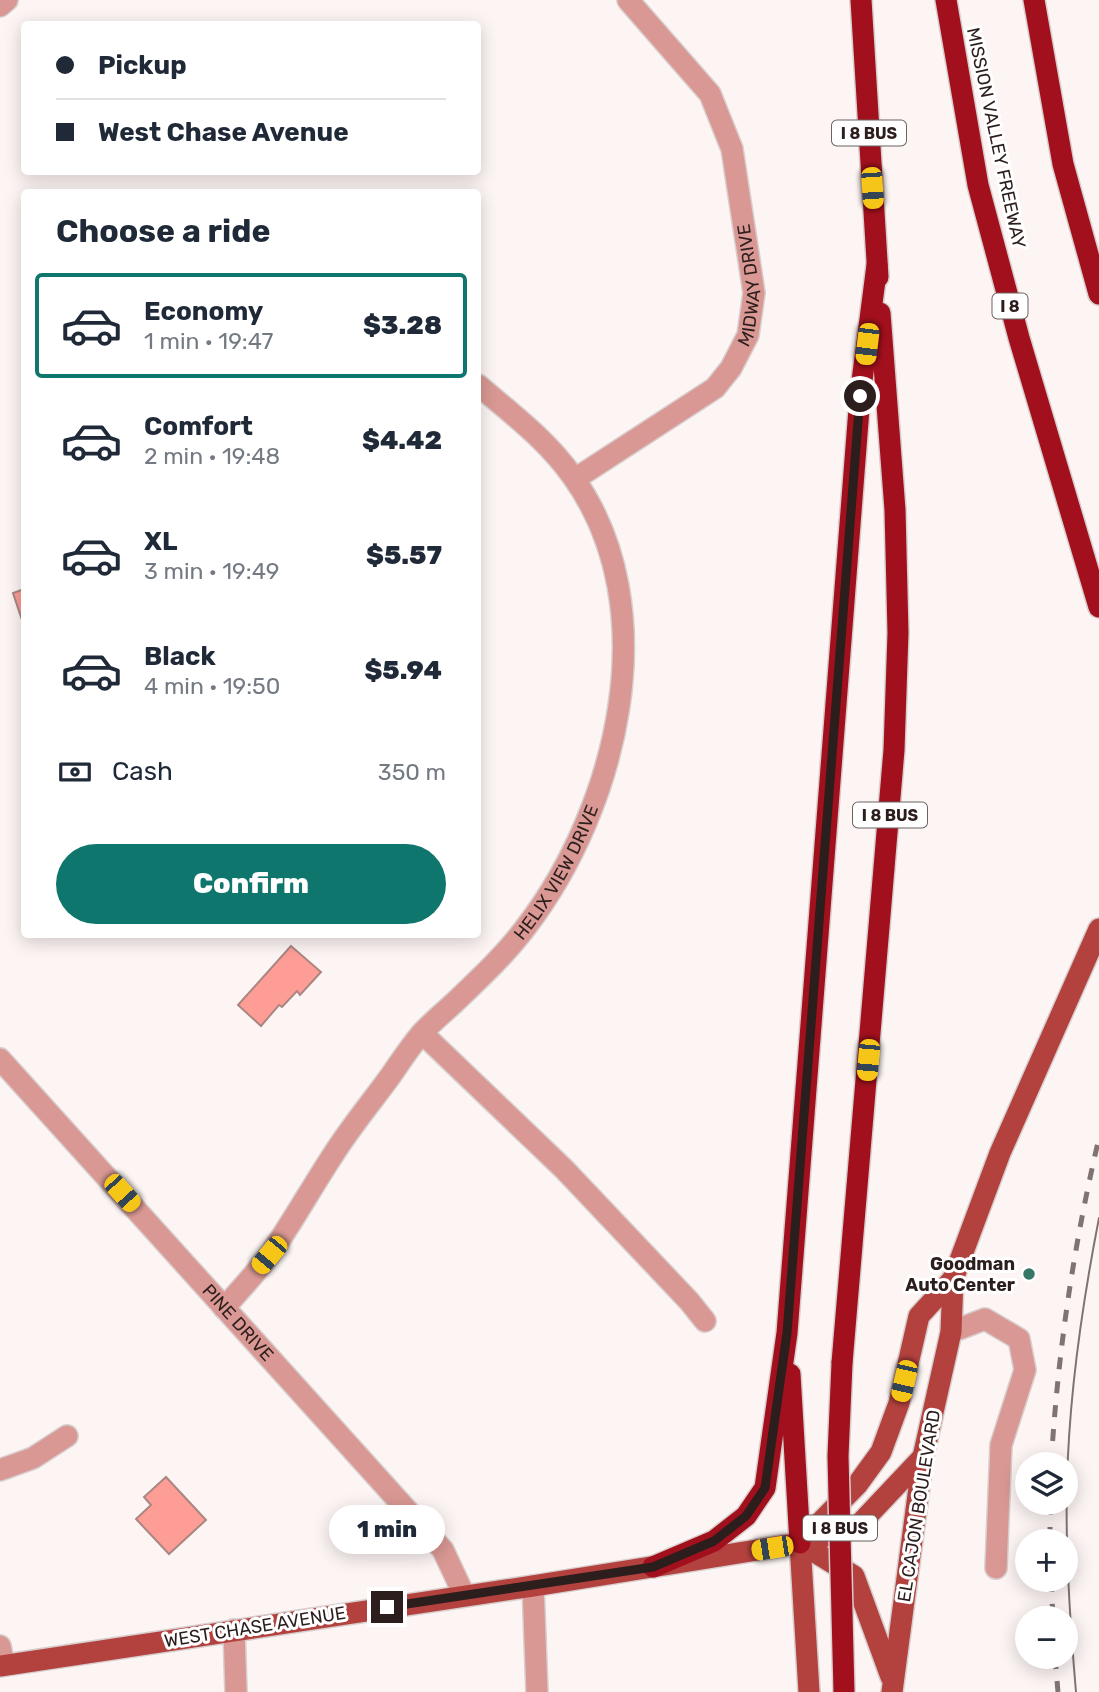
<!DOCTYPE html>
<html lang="en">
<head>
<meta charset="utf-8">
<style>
  body { margin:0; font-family:Rubik,sans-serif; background:#f6f6f7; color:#1f2937; height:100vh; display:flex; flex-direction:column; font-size:26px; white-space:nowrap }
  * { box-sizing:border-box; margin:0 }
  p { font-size:23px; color:#747a83 }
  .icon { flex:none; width:38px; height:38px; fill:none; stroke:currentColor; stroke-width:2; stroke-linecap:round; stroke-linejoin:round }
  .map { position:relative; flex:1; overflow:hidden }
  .drawer { position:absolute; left:21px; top:189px; width:460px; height:749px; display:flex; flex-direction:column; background:#fff; border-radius:7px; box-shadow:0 4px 18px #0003 }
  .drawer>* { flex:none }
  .guide { position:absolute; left:21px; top:21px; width:460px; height:154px; border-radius:7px; box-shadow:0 4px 18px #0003; display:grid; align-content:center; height:154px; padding:0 35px; background:#fff }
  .buttons { position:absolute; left:1015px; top:1452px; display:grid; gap:14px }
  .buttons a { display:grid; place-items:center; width:63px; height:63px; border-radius:50%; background:#fff; box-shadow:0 4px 18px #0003; font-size:35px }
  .end { position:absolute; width:32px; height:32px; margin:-16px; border:9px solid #2c1e1d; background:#fff; box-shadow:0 0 0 4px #fff }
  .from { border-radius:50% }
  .bubble { position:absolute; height:49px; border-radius:24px; background:#fff; box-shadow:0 4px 18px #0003; font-size:23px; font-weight:800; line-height:49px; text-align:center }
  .car { position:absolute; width:21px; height:42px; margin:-21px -10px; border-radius:9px; box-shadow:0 0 5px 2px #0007; background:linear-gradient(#f5c518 24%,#345 0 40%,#f5c518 0 76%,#345 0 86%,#f5c518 0) }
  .guide b { display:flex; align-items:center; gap:24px; height:66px; font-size:26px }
  .guide b+b { border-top:2px solid #e0e1e3 }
  .guide i { width:18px; height:18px; background:#1f2937 }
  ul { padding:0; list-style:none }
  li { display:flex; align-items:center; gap:21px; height:105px; margin:0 14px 10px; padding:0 21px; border:4px solid transparent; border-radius:7px }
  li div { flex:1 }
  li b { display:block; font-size:26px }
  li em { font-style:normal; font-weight:800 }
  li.on { border-color:#0f766e }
  li>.icon { width:63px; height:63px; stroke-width:1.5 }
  h2 { padding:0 35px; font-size:32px; line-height:84px }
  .pay { display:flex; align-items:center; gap:18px; height:77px; padding:0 35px; font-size:26px }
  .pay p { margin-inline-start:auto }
  .primary-button { display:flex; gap:14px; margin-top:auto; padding:14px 35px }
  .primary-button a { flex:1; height:80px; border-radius:42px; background:#0f766e; color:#fff; font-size:28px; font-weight:800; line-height:80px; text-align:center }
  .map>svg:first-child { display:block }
  .building { fill:#fd9d96; stroke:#aa8683; stroke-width:2 }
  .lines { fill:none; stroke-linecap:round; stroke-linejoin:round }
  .minor-casing { stroke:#d7cecd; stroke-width:24 }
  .major-casing { stroke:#d7cecd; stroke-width:24 }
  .highway-casing { stroke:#d7cecd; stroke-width:24 }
  .minor { stroke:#d99893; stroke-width:21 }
  .major { stroke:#b3413e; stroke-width:21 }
  .highway { stroke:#a2101d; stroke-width:21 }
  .tram { stroke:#807473; stroke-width:2 }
  .rail { stroke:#807473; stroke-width:5; stroke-dasharray:12 12; stroke-linecap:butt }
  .highway-bridge-casing { stroke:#d7cecd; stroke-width:24; stroke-linecap:butt }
  .highway-bridge { stroke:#a2101d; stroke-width:21 }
  .route { stroke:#2c1e1d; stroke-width:9 }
  .poi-dot { fill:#367767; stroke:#fff; stroke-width:2.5 }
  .labels { text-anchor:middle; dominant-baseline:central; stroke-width:6; stroke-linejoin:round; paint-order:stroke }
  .shield { fill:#fff; stroke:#6b6261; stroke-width:2 }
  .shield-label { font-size:16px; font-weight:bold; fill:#2c1e1d }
  .street-label { font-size:18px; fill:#2c1e1d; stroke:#fff }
  .poi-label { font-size:18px; font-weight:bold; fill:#2c1e1d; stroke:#fff; text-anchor:end }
</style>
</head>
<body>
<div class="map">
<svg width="1099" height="1692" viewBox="0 0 1099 1692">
  <rect width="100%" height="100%" fill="#fdf5f4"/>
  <g class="building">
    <path d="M 24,589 L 24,626 L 13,593 Z"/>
    <path d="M 291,946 L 321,972 L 300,995 L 297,991 L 282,1007 L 279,1005 L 261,1026 L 238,1005 Z"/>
    <path d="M 166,1477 L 206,1520 L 169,1554 L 136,1519 L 151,1505 L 144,1497 Z"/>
  </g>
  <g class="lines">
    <defs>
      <g id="minor">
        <path d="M 0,6 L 7,0"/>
        <path id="s1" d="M 575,479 L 715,388 L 731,368 L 748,335 L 754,293 L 732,149 L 710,94 L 628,0"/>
        <path d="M 422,1033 L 564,1169 L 689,1301 L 705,1321"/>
        <path id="s2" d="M 0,1059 L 443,1550 L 464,1595"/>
        <path id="s3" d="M 224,1308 C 240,1290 257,1272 271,1253 C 293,1221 312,1187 333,1155 C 350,1128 370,1104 389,1078 C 399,1064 409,1048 421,1034 C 431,1023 443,1013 454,1003 C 479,979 505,955 526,927 C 617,808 667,609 573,477 C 547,440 512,414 478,385"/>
        <path d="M 951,1332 L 985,1319 L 1019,1339 L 1025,1370 L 1001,1445 L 996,1568"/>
        <path d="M 0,1470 L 33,1458 L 67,1436"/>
        <path d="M 533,1586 L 537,1692"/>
        <path d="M 234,1630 L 236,1692"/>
        <path d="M 0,1646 L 4,1665"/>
      </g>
      <g id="major">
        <path d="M 800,1543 L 854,1576 L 891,1677"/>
        <path d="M 0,1666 L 533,1586 L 800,1543 L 856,1528 L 923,1457"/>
        <path d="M 809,1692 L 800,1543 L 857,1485 L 881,1452 L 899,1403 L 919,1316 L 953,1279"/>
        <path d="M 892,1692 L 923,1457 L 951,1332 L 953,1279 L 1000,1153 L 1099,929"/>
      </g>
      <g id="highway">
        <path d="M 861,0 L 878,277"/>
        <path d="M 946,0 L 978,185 L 1019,338 L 1099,607"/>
        <path d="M 1034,0 L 1063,164 L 1099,294"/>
        <path d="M 842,1363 L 894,750 L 898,633 L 895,510 L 880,313"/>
        <path d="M 790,1374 L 800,1543"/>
        <path d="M 653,1567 L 714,1541 L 746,1516 L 765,1488 L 787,1333 L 860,396 L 877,265"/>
      </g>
    </defs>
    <use href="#minor" class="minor-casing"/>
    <use href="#major" class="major-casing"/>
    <use href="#highway" class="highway-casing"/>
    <use href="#minor" class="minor"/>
    <use href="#major" class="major"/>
    <use href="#highway" class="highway"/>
    <path class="tram" d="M 1076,1692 C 1070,1623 1065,1553 1067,1483 C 1069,1395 1082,1305 1099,1218"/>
    <g class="rail">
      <path d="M 1051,1465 C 1058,1352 1073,1248 1099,1138"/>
      <path d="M 1050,1503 L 1050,1542"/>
      <path d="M 1051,1580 L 1053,1619"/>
      <path d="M 1055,1657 L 1058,1692"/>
    </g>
    <defs>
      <path id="highway-bridge" d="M 842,1363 L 838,1456 L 844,1692"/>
    </defs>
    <use href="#highway-bridge" class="highway-bridge-casing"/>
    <use href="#highway-bridge" class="highway-bridge"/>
  </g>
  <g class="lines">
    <path class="route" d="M 387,1607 L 653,1567 L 714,1541 L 746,1516 L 765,1488 L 787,1333 L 860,396"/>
  </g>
  <circle class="poi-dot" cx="1029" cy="1274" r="7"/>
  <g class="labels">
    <g class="shield">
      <rect x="832" y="120.5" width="74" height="25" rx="5"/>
      <rect x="992.5" y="293.5" width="35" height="25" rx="5"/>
      <rect x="853" y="802.5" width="74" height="25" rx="5"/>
      <rect x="803" y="1515.5" width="74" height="25" rx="5"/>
    </g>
    <g class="shield-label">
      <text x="869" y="133">I 8 BUS</text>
      <text x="1010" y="306">I 8</text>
      <text x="890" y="815">I 8 BUS</text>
      <text x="840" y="1528">I 8 BUS</text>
    </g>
    <g class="street-label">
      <text transform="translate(996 138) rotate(78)">MISSION VALLEY FREEWAY</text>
      <text stroke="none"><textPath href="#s1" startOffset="280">MIDWAY DRIVE</textPath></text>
      <text stroke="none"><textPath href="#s3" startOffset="551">HELIX VIEW DRIVE</textPath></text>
      <text stroke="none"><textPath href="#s2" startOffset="355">PINE DRIVE</textPath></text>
      <text transform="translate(919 1506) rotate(-81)">EL CAJON BOULEVARD</text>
      <text transform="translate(255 1627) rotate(-9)">WEST CHASE AVENUE</text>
    </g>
    <g class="poi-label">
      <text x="1015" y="1264">Goodman<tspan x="1015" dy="21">Auto Center</tspan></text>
    </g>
  </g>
</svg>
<div class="buttons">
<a><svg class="icon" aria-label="layers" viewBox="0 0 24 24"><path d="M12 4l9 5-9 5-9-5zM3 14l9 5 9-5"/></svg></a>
<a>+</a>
<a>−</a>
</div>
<i class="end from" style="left:860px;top:396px"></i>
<i class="end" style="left:387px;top:1607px"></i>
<div class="bubble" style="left:329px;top:1505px;width:116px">1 min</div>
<i class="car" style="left:872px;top:188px;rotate:176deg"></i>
<i class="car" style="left:867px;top:344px;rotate:187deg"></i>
<i class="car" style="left:868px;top:1060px;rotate:185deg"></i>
<i class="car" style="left:122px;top:1193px;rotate:138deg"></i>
<i class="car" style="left:269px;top:1255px;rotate:220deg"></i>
<i class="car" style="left:904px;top:1381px;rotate:193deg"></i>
<i class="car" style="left:772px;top:1548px;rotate:261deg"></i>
<div class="guide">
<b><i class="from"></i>Pickup</b>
<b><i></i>West Chase Avenue</b>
</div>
<section class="drawer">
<h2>Choose a ride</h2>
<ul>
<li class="on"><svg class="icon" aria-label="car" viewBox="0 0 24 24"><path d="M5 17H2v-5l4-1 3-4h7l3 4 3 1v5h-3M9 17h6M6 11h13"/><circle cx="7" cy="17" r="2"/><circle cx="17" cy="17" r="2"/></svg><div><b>Economy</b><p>1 min · 19:47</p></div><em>$3.28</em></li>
<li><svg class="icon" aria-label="car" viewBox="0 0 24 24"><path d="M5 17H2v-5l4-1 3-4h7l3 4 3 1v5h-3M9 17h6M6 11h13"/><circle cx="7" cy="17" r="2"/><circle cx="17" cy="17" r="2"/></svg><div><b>Comfort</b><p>2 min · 19:48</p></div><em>$4.42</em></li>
<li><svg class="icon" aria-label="car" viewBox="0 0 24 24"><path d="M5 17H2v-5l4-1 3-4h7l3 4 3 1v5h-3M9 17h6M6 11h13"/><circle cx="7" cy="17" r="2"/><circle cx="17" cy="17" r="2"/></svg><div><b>XL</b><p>3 min · 19:49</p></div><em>$5.57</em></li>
<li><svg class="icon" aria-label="car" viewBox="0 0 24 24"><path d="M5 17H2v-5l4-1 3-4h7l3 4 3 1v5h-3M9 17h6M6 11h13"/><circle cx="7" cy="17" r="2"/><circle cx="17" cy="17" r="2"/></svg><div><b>Black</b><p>4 min · 19:50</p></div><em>$5.94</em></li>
</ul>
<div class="pay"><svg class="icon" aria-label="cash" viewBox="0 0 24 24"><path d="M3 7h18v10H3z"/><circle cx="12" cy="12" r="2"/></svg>Cash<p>350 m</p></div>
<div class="primary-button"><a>Confirm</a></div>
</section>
</div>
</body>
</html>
